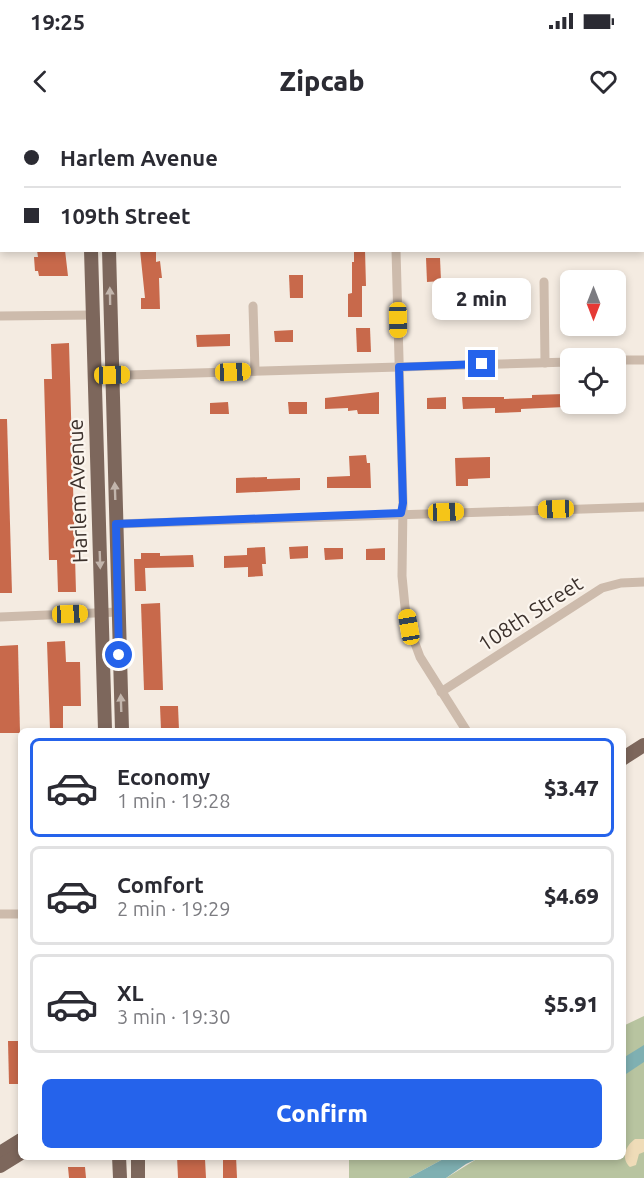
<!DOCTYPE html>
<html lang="en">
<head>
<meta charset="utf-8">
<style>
  body { margin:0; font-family:Ubuntu,sans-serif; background:#f2f2f3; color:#2b2b33; height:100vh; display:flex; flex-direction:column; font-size:22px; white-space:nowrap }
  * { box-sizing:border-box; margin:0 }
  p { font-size:20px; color:#7c7c81 }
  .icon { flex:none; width:33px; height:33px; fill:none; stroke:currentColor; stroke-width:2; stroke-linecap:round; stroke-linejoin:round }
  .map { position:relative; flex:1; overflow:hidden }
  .details { position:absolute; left:18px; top:608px; width:608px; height:432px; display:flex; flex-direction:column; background:#fff; border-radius:9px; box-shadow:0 3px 9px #0003 }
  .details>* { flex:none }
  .hud { position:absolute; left:0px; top:0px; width:645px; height:132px; box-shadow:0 3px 9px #0003; display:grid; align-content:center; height:132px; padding:0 24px; background:#fff }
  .needle { width:39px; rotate:180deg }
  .fabs { position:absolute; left:560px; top:150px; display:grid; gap:12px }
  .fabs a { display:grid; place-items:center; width:66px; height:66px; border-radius:9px; background:#fff; box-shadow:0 3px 9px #0003; font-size:30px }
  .end { position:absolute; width:27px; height:27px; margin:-14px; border:8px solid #2563eb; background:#fff; box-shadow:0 0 0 3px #fff }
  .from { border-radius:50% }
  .bubble { position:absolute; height:42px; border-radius:9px; background:#fff; box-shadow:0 3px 9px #0003; font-size:20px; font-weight:800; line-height:42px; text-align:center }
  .car { position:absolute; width:18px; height:36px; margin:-18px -9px; border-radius:8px; box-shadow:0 0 4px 2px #0007; background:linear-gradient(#f5c518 24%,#345 0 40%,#f5c518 0 76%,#345 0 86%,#f5c518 0) }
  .hud b { display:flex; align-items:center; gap:21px; height:57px; font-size:22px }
  .hud b+b { border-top:2px solid #e1e1e2 }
  .hud i { width:15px; height:15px; background:#2b2b33 }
  ul { padding:10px 0 0; list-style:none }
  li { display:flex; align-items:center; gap:18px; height:99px; margin:0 12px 9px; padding:0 12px; border:3px solid #e1e1e2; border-radius:9px }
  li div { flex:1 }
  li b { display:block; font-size:22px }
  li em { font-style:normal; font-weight:800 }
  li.active { border-color:#2563eb }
  li>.icon { width:54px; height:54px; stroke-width:1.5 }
  .primary-button { display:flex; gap:12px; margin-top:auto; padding:12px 24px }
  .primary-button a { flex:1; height:69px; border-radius:9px; background:#2563eb; color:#fff; font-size:24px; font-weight:800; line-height:69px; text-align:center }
  .status { display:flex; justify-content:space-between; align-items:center; height:42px; padding:0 30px; background:#fff; direction:ltr }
  .status svg { height:16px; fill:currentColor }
  header { display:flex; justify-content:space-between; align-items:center; height:78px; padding:0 24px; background:#fff; font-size:27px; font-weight:800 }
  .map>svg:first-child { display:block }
  .green { fill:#b8c4a0 }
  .sand { fill:#efdcb8 }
  .water { fill:#7fb0b2 }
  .building { fill:#c8694b }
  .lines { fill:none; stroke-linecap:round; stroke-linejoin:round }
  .street { stroke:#cdbbac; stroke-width:9 }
  .primary { stroke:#7d675c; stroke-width:14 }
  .oneway { fill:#c2b5ac }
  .route { stroke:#2563eb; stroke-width:8 }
  .labels { text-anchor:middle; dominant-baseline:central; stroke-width:4.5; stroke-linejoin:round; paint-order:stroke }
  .street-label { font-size:21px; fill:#3b302b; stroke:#fbf5ee }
</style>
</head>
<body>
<div class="status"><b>19:25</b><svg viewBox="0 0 49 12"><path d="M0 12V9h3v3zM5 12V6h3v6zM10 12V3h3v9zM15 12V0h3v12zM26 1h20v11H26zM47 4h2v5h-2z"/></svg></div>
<header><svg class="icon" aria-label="back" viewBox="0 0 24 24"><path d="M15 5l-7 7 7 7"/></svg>Zipcab<svg class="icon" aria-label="heart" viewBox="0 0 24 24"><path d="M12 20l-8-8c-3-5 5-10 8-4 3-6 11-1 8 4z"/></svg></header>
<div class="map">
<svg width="644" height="1058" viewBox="0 0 644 1058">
  <rect width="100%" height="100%" fill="#f4ebe1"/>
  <g class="green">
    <path d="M 644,896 L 644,1058 L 446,1058 L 480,1037 L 622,1036 L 623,906 Z"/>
    <path d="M 349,1037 L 349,1036 L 447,1037 L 408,1058 L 349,1058 Z"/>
  </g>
  <path class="sand" d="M 635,1019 L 644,1019 L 644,1032 L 639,1034 L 636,1045 L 630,1047 C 621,1039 625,1026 635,1019 Z"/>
  <g class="water">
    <path d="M 644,925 L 644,942 L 623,956 L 623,938 Z"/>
    <path d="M 447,1037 L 481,1037 L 466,1044 L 446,1058 L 408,1058 Z"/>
  </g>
  <g class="building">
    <path d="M 37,130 L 65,130 L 68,156 L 39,156 L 38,151 L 35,151 L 34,137 L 38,137 Z"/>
    <path d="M 140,130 L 156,130 L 156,142 L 160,141 L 162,158 L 159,158 L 160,189 L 141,189 L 141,178 L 145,178 Z"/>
    <path d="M 354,130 L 365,130 L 366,166 L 362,166 L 362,197 L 348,197 L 348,174 L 352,173 L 352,142 L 354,142 Z"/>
    <path d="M 426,138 L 440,138 L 441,161 L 427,162 Z"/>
    <path d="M 289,155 L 303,155 L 303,178 L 290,178 Z"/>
    <path d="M 356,208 L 370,208 L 371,232 L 357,232 Z"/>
    <path d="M 293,210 L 293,222 L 275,222 L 274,211 Z"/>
    <path d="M 230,214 L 230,226 L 197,227 L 196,215 Z"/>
    <path d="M 69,223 L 76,472 L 58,472 L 57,440 L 49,440 L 44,259 L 52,259 L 51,224 Z"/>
    <path d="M 379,272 L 379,294 L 358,294 L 357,290 L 348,291 L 348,288 L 325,289 L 325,278 Z"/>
    <path d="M 564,274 L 565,287 L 521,289 L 521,292 L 495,293 L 495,288 L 463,289 L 462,277 L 504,277 L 504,279 L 532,278 L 532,275 Z"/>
    <path d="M 446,277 L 446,289 L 427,289 L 427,278 Z"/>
    <path d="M 228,282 L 229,294 L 210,294 L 210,283 Z"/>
    <path d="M 288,282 L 307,282 L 307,294 L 289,294 Z"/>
    <path d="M 0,299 L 7,299 L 12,473 L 0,473 Z"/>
    <path d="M 366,335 L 367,343 L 370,343 L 371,368 L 327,368 L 327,357 L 350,356 L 349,336 Z"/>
    <path d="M 490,337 L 490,358 L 468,359 L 468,366 L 456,366 L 455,338 Z"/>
    <path d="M 267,357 L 267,359 L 300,358 L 300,370 L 236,373 L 236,358 Z"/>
    <path d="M 308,426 L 308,438 L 290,439 L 289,427 Z"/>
    <path d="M 265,427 L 266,444 L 262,444 L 263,456 L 248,457 L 248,447 L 224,448 L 224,436 L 247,435 L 247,428 Z"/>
    <path d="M 324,428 L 343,428 L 343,439 L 325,440 Z"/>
    <path d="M 385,428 L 385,440 L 366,440 L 366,429 Z"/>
    <path d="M 141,433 L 160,433 L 160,436 L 193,435 L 194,447 L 145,448 L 146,471 L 135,471 L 134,439 L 141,439 Z"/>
    <path d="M 160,483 L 163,570 L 144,570 L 141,484 Z"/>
    <path d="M 65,521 L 66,542 L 80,542 L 81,586 L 63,586 L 63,610 L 50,610 L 47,522 Z"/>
    <path d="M 18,525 L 20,613 L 0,613 L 0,526 Z"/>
    <path d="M 160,586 L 178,586 L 179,610 L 161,610 Z"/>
    <path d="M 8,921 L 21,921 L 21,964 L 9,964 Z"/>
    <path d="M 177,1036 L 201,1036 L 201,1039 L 205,1039 L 206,1058 L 178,1058 Z"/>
    <path d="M 223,1036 L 236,1036 L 237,1058 L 223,1058 Z"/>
    <path d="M 68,1047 L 85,1047 L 86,1058 L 69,1058 Z"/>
  </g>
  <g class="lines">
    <g class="street">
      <path d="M 392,0 L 393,2"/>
      <path d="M 0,52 L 2,52"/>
      <path d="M 396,130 L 403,383 L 402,456 L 405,487 L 409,507 L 420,537 L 466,610"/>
      <path d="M 544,162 L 545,243"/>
      <path d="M 253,186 L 255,251"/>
      <path d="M 0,196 L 94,195"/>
      <path d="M 615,240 L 644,240"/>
      <path d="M 95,256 L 570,242"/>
      <path d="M 116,404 L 644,387"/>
      <path d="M 0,497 L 118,492"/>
      <path d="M 441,572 L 602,468 L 621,463 L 644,462"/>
      <path d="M 0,794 L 21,794"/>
    </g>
    <g class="primary">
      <path d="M 87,0 L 87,2"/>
      <path d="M 105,0 L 105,2"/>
      <path d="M 91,130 L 105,610"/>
      <path d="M 109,130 L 122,610"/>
      <path d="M 622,639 L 644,625"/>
      <path d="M 0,1033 L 21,1020"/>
      <path d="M 119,1036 L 120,1058"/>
      <path d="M 138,1036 L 138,1058"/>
      <path d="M 0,1046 L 21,1033"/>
    </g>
  </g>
  <defs><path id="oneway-solid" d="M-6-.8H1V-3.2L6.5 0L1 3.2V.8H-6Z" transform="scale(1.5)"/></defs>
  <g class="oneway">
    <use href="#oneway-solid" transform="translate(110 176) rotate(-91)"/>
    <use href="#oneway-solid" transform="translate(115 371) rotate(-92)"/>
    <use href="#oneway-solid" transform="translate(100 440) rotate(88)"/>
    <use href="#oneway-solid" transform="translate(121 583) rotate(-92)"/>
  </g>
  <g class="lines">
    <path class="route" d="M 119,535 L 116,404 L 401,393 L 403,383 L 399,247 L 482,244"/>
  </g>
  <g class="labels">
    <g class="street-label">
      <text transform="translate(77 371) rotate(-92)">Harlem Avenue</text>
      <text transform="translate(530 493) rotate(-33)">108th Street</text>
    </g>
  </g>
</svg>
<div class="fabs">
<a><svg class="needle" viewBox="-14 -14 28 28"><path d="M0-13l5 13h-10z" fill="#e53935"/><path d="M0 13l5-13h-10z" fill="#7c7c81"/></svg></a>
<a><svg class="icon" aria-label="locate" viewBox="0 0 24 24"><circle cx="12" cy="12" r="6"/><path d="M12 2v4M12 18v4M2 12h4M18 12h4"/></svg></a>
</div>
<i class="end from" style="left:119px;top:535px"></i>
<i class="end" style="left:482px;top:244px"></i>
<div class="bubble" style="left:432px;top:158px;width:99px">2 min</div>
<i class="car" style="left:398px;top:200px;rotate:179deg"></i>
<i class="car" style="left:233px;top:252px;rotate:88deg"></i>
<i class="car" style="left:112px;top:255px;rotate:89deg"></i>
<i class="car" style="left:556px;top:389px;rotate:268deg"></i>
<i class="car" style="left:446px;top:392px;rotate:88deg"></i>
<i class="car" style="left:70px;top:494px;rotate:88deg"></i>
<i class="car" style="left:409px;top:507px;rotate:350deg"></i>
<div class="hud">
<b><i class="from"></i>Harlem Avenue</b>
<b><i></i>109th Street</b>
</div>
<section class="details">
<ul>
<li class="active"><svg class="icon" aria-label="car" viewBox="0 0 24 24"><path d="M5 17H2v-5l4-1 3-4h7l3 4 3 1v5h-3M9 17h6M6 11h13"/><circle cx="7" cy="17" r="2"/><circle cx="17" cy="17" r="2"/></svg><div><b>Economy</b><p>1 min · 19:28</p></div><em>$3.47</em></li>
<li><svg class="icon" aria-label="car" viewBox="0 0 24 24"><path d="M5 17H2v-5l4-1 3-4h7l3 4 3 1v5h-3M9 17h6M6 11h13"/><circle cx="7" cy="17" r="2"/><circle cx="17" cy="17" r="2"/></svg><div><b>Comfort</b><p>2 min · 19:29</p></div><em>$4.69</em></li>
<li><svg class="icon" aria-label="car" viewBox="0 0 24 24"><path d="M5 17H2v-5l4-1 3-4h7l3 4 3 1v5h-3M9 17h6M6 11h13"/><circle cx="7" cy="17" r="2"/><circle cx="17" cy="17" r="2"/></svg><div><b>XL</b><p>3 min · 19:30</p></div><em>$5.91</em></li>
</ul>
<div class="primary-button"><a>Confirm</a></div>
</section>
</div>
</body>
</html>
